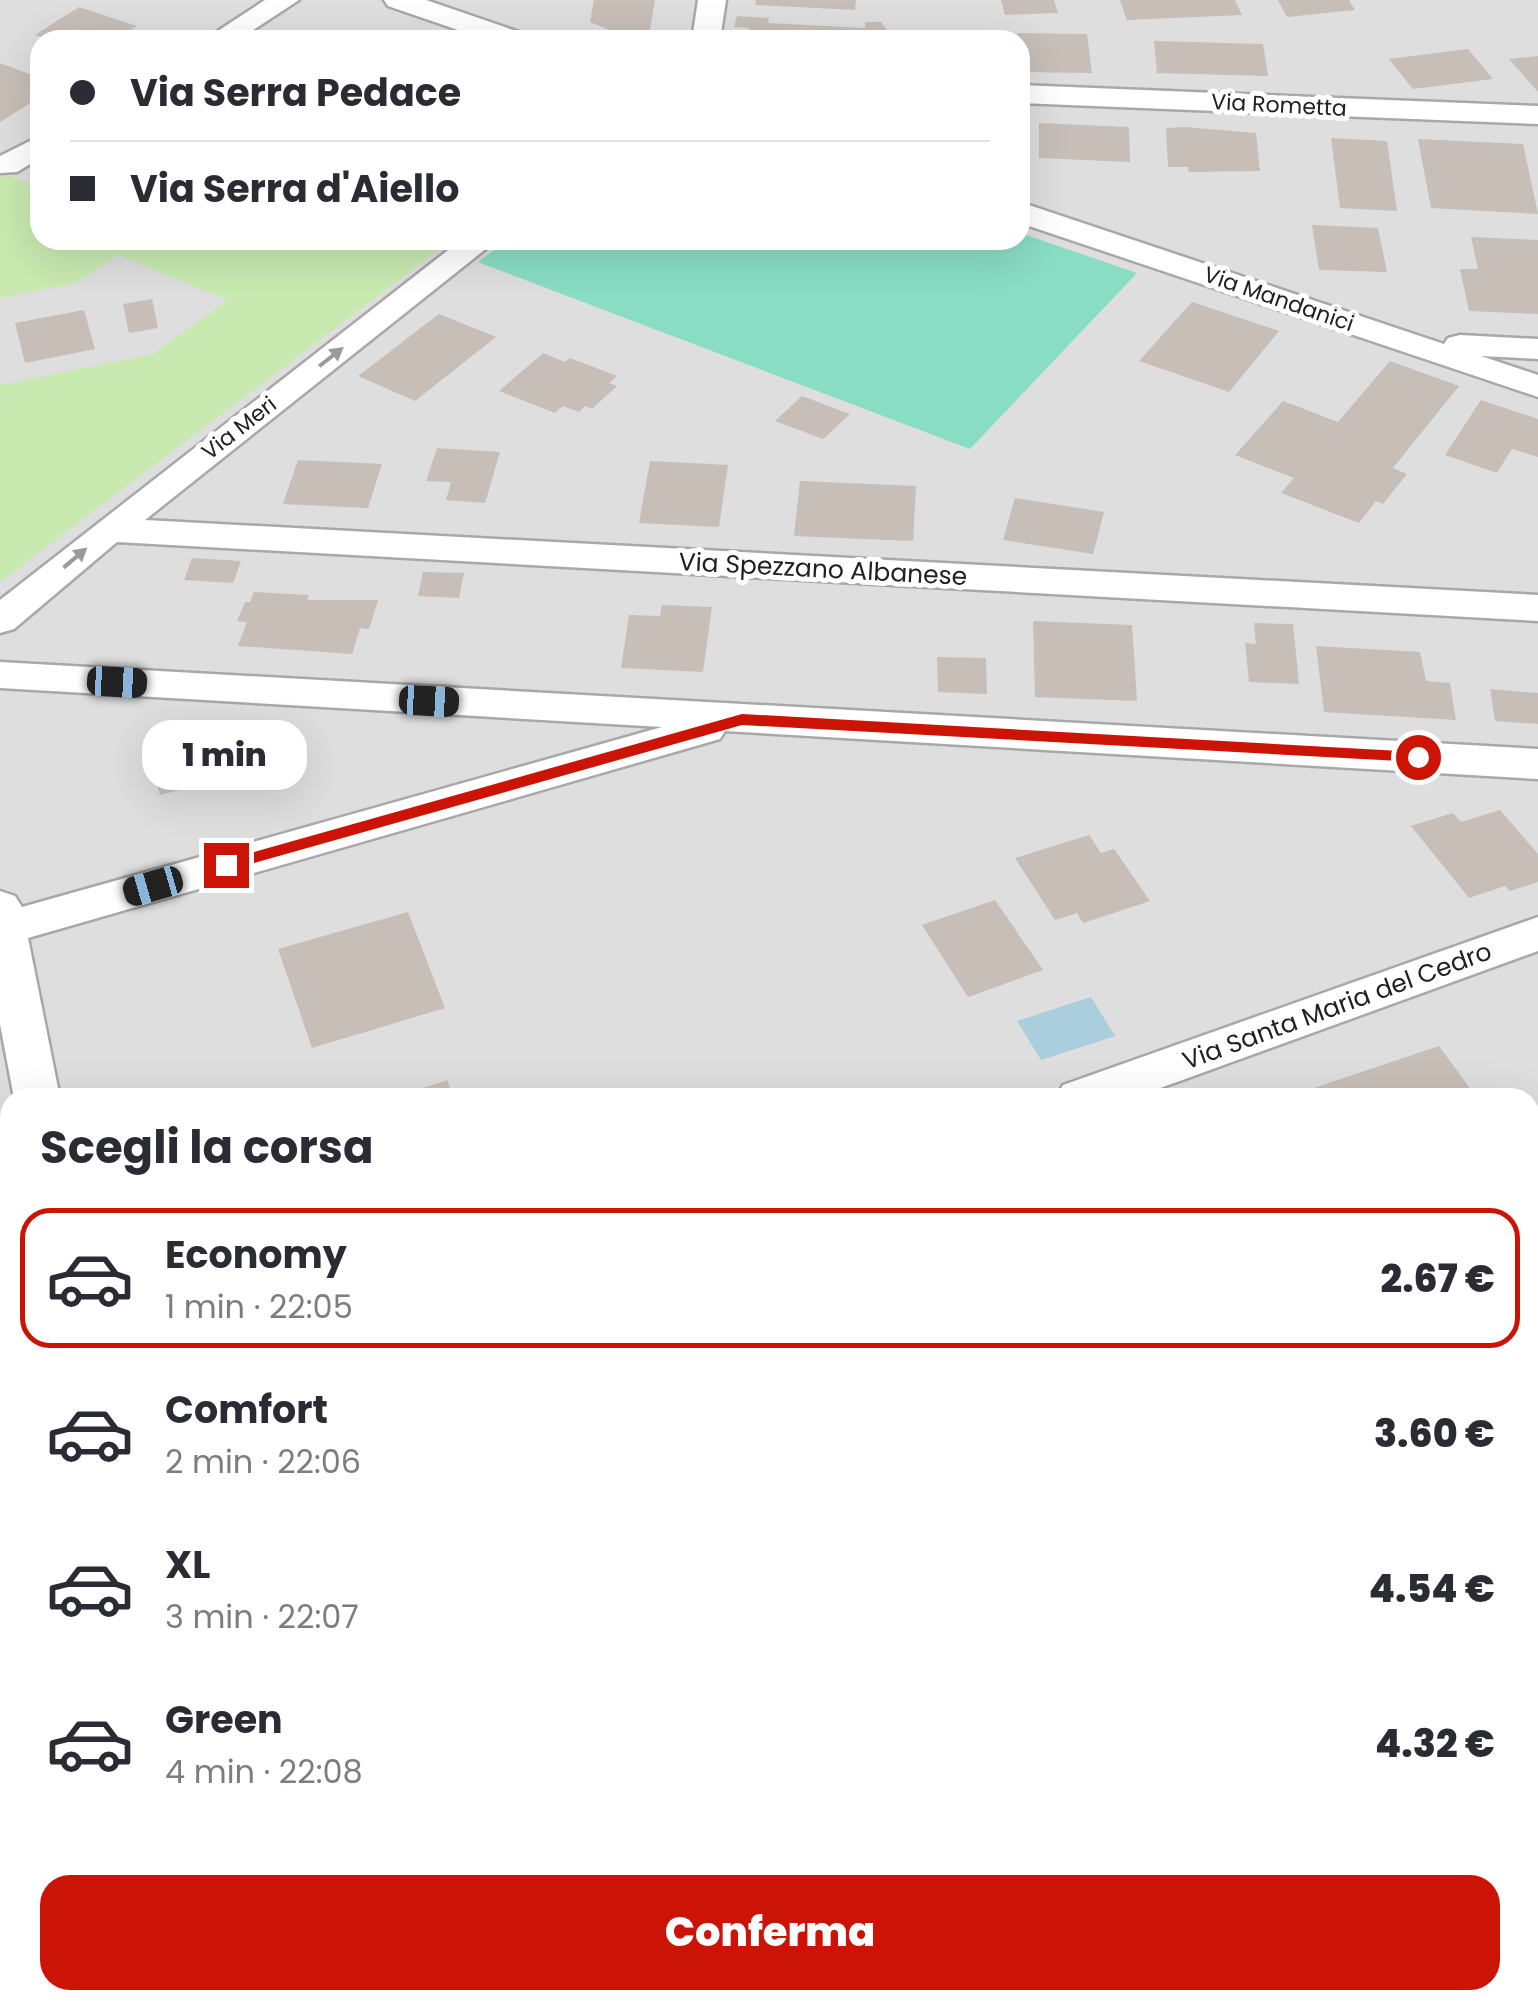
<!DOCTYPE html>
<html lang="it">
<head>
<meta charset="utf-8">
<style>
  body { margin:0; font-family:Poppins,sans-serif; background:#f2f2f3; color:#2b2b33; height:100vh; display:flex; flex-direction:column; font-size:38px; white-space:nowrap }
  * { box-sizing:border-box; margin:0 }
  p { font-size:32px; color:#7c7c81 }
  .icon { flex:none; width:55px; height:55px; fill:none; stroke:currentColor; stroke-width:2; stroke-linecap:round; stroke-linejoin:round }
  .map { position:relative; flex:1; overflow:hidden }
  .sheet { position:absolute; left:0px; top:1088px; width:1540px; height:922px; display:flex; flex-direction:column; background:#fff; border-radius:30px 30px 0 0; box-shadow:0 10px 40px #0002 }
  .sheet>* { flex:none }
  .hud { position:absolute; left:30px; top:30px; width:1000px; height:220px; border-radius:30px; box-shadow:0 10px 40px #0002; display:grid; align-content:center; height:220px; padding:0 40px; background:#fff }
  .end { position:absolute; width:45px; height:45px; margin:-22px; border:12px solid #cc1406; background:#fff; box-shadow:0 0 0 5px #fff }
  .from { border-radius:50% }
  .bubble { position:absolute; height:70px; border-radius:30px; background:#fff; box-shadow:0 10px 40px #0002; font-size:32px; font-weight:800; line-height:70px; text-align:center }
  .car { position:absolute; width:30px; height:60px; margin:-30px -15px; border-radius:12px; box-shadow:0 0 8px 2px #0007; background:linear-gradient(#222 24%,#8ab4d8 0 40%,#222 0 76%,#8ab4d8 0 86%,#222 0) }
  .hud b { display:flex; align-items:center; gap:35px; height:95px; font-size:38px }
  .hud b+b { border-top:2px solid #e1e1e2 }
  .hud i { width:25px; height:25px; background:#2b2b33 }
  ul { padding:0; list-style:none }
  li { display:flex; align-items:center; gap:30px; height:140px; margin:0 20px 15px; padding:0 20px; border:5px solid transparent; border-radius:30px }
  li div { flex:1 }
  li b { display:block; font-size:38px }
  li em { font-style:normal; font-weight:800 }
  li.on { border-color:#cc1406 }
  li>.icon { width:90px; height:90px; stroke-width:1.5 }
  h2 { padding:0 40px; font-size:45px; line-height:120px }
  .cta { display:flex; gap:20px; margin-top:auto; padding:20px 40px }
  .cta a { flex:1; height:115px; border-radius:30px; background:#cc1406; color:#fff; font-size:40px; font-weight:800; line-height:115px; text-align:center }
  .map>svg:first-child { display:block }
  .residential { fill:#dfdede; fill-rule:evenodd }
  .grass { fill:#c8e9b0 }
  .pitch { fill:#89ddc3 }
  .water { fill:#aacedd }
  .building { fill:#c6beb7 }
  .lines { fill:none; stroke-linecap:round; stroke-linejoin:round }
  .minor-casing { stroke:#a8a8a8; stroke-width:5 }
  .minor { fill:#fff; fill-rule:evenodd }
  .oneway { fill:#9b9b9b }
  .route { fill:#cc1406 }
  .labels { text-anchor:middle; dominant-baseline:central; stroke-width:10; stroke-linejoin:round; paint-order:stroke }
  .far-street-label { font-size:22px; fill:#212121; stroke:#fff }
  .street-label { font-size:25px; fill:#212121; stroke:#fff }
</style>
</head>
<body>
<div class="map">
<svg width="1538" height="2008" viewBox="0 0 1538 2008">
  <rect width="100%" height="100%" fill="#f1efe8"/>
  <path class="residential" d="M 0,0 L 1538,0 L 1538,2008 L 0,2008 ZM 40,40 L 1020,40 L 1020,240 L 40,240 ZM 10,1098 L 1530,1098 L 1530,2000 L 10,2000 Z"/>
  <path class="grass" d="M 3,173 L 40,189 L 40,240 L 451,240 L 0,582 L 0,385 L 153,354 L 228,300 L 118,255 L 76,283 L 0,298 L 0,175 Z"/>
  <path class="pitch" d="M 1020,233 L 1137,273 L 970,449 L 478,262 L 507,240 L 1020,240 Z"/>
  <path class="water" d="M 1091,997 L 1115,1036 L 1041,1060 L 1017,1021 Z"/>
  <g class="building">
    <path d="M 594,0 L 655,0 L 649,36 L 621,35 L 590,22 Z"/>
    <path d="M 756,0 L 856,0 L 855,10 L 755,5 Z"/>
    <path d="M 1001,0 L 1054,0 L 1058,13 L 1005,15 Z"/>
    <path d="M 1120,0 L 1235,0 L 1242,15 L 1127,20 Z"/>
    <path d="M 1278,0 L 1349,0 L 1355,10 L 1287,17 Z"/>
    <path d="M 79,7 L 137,26 L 115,40 L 50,40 L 35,35 Z"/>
    <path d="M 737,16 L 769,18 L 768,23 L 865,28 L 865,22 L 881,22 L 892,37 L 747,40 L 749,28 L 734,27 Z"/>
    <path d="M 1017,33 L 1087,34 L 1092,73 L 1020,72 Z"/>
    <path d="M 1154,41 L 1263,44 L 1268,76 L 1157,73 Z"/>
    <path d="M 1468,49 L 1493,79 L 1413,89 L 1389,59 Z"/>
    <path d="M 1538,56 L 1538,92 L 1509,59 Z"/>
    <path d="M 0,63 L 40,78 L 40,97 L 0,122 Z"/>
    <path d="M 1039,123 L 1129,127 L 1130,162 L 1039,158 Z"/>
    <path d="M 1185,127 L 1256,133 L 1260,171 L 1189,172 L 1188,167 L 1168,167 L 1166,128 Z"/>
    <path d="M 1331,138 L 1387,141 L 1397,211 L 1340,208 Z"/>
    <path d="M 1418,139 L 1523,144 L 1538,214 L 1431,208 Z"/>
    <path d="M 1312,225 L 1378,228 L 1387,272 L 1319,270 Z"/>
    <path d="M 1471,237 L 1538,240 L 1538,314 L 1469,311 L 1460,269 L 1478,269 Z"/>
    <path d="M 152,299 L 158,328 L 129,333 L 123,304 Z"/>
    <path d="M 1192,302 L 1279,331 L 1229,392 L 1139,361 Z"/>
    <path d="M 84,310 L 95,349 L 25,363 L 15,323 Z"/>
    <path d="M 439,314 L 496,337 L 415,401 L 358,376 Z"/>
    <path d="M 543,353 L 565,362 L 570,358 L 617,376 L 609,383 L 617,386 L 592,409 L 585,406 L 579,412 L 563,406 L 555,413 L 499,391 Z"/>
    <path d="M 1390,361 L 1459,386 L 1393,468 L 1407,474 L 1383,504 L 1376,501 L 1359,523 L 1281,493 L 1294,478 L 1235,455 L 1283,401 L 1338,422 Z"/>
    <path d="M 802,396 L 850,414 L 823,439 L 775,421 Z"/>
    <path d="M 1481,400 L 1538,419 L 1538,457 L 1512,449 L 1497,473 L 1445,455 Z"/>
    <path d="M 437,448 L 500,452 L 485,503 L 446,500 L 451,482 L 426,481 Z"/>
    <path d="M 298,460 L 382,464 L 368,508 L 283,504 Z"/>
    <path d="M 650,461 L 728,465 L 719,527 L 639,523 Z"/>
    <path d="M 800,481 L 916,486 L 913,541 L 794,536 Z"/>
    <path d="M 1015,498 L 1104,512 L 1093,554 L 1003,540 Z"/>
    <path d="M 192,558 L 241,561 L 233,583 L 184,580 Z"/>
    <path d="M 423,572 L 464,573 L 459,598 L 418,596 Z"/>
    <path d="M 254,592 L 309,595 L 307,600 L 378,600 L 369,629 L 360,628 L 352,654 L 238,646 L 247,622 L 237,621 L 245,602 L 250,602 Z"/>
    <path d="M 662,605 L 712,607 L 703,672 L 621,668 L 629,615 L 660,616 Z"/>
    <path d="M 1033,621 L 1132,625 L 1137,701 L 1035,697 Z"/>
    <path d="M 1254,623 L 1293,624 L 1299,684 L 1249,682 L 1245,643 L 1256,644 Z"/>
    <path d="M 1316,646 L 1420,652 L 1426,681 L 1450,683 L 1456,720 L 1324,712 Z"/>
    <path d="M 937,657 L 986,658 L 987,694 L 938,692 Z"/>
    <path d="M 1490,689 L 1538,693 L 1538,724 L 1495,721 Z"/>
    <path d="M 203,731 L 219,780 L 160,795 L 145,745 Z"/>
    <path d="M 1500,810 L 1538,854 L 1538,882 L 1510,891 L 1505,886 L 1469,898 L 1411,826 L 1453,813 L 1461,822 Z"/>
    <path d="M 1089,835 L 1101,853 L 1114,849 L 1150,901 L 1083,923 L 1077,913 L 1055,920 L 1015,858 Z"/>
    <path d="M 995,900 L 1043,970 L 968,997 L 922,925 Z"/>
    <path d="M 408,912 L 445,1008 L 312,1048 L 278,949 Z"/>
    <path d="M 1439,1046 L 1477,1098 L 1320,1098 L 1314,1088 Z"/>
    <path d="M 447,1080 L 454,1098 L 396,1098 L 396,1097 Z"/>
    <path d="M 1530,1243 L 1538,1253 L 1538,1335 L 1530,1338 Z"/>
    <path d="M 0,1597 L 10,1599 L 10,1697 L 0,1695 Z"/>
    <path d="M 1538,1695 L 1538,1869 L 1530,1856 L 1530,1698 Z"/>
    <path d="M 255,2000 L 340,2000 L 340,2001 L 317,2008 L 257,2008 Z"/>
    <path d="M 1061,2000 L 1264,2000 L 1266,2004 L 1258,2008 L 1065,2008 Z"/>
  </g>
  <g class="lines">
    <defs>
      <g id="minor">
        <path d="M 265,0 L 299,0 L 238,40 L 204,40 Z"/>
        <path d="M 384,0 L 426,0 L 525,34 L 529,40 L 487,40 L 388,6 Z"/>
        <path d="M 698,0 L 726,0 L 720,40 L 692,40 Z"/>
        <path d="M 1020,85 L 1538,106 L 1538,124 L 1020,103 Z"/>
        <path d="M 40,136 L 40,158 L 17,172 L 0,173 L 0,156 Z"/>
        <path d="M 1020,202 L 1444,344 L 1448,338 L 1460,335 L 1538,339 L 1538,359 L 1481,356 L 1538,375 L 1538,397 L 1020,223 Z"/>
        <path d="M 461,240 L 497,240 L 145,520 L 1538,595 L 1538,621 L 117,542 L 14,629 L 0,633 L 0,600 Z"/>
        <path d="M 0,662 L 1538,749 L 1538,779 L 725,731 L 720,739 L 28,938 L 60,1098 L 14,1098 L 0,1024 L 0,891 L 15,896 L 22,907 L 662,727 L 0,688 Z"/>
        <path d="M 1538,917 L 1538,951 L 1133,1098 L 1056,1098 L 1063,1085 Z"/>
        <path d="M 0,1227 L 10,1229 L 10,1271 L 0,1269 Z"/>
        <path d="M 1538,1557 L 1538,1610 L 1530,1613 L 1530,1560 Z"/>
        <path d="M 10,1976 L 10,2000 L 91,2000 L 94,2008 L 0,2008 L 0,1991 Z"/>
        <path d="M 157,2000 L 219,2000 L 221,2008 L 159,2008 Z"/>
        <path d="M 484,2000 L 562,2000 L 558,2008 L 481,2008 Z"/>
      </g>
    </defs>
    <use href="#minor" class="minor-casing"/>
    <use href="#minor" class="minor"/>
  </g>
  <defs><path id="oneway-solid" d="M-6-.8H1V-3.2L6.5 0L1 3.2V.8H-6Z" transform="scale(2.5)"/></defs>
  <g class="oneway">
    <use href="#oneway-solid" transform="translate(331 357) rotate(-38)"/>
    <use href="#oneway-solid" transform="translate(75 558) rotate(-40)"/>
  </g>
  <path class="route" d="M 742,714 L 1418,752 L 1426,757 L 1418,762 L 742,725 L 226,871 L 219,865 L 226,860 Z"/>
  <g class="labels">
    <g class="far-street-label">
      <text transform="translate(1279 105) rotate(3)">Via Rometta</text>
      <text transform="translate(1279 299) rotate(19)">Via Mandanici</text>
      <text transform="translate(239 428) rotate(-38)">Via Meri</text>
    </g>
    <g class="street-label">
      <text transform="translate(823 569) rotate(3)">Via Spezzano Albanese</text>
      <text transform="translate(1337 1006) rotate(-20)">Via Santa Maria del Cedro</text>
    </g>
  </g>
</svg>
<i class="end from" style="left:1418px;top:757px"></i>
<i class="end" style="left:226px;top:865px"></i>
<div class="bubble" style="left:142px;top:720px;width:165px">1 min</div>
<i class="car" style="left:117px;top:682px;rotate:93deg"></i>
<i class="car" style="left:429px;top:701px;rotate:93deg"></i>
<i class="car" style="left:153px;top:886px;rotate:254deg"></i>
<div class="hud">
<b><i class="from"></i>Via Serra Pedace</b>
<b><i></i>Via Serra d'Aiello</b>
</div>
<section class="sheet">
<h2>Scegli la corsa</h2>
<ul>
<li class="on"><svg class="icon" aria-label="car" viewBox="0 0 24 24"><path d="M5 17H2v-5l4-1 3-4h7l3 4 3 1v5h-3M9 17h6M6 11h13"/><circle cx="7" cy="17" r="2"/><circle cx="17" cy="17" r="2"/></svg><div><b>Economy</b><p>1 min · 22:05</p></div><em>2.67 €</em></li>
<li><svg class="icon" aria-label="car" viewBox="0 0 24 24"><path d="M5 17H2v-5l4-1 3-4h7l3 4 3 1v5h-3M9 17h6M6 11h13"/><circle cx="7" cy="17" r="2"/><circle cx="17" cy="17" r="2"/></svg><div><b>Comfort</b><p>2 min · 22:06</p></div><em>3.60 €</em></li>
<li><svg class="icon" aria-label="car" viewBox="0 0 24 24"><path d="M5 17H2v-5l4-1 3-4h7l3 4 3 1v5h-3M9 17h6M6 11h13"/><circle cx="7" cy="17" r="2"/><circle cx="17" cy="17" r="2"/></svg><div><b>XL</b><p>3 min · 22:07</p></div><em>4.54 €</em></li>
<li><svg class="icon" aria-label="car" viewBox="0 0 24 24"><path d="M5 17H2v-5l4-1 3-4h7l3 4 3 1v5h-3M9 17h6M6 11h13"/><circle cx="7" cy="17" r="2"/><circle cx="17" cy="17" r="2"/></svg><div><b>Green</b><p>4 min · 22:08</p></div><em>4.32 €</em></li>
</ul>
<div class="cta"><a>Conferma</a></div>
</section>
</div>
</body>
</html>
